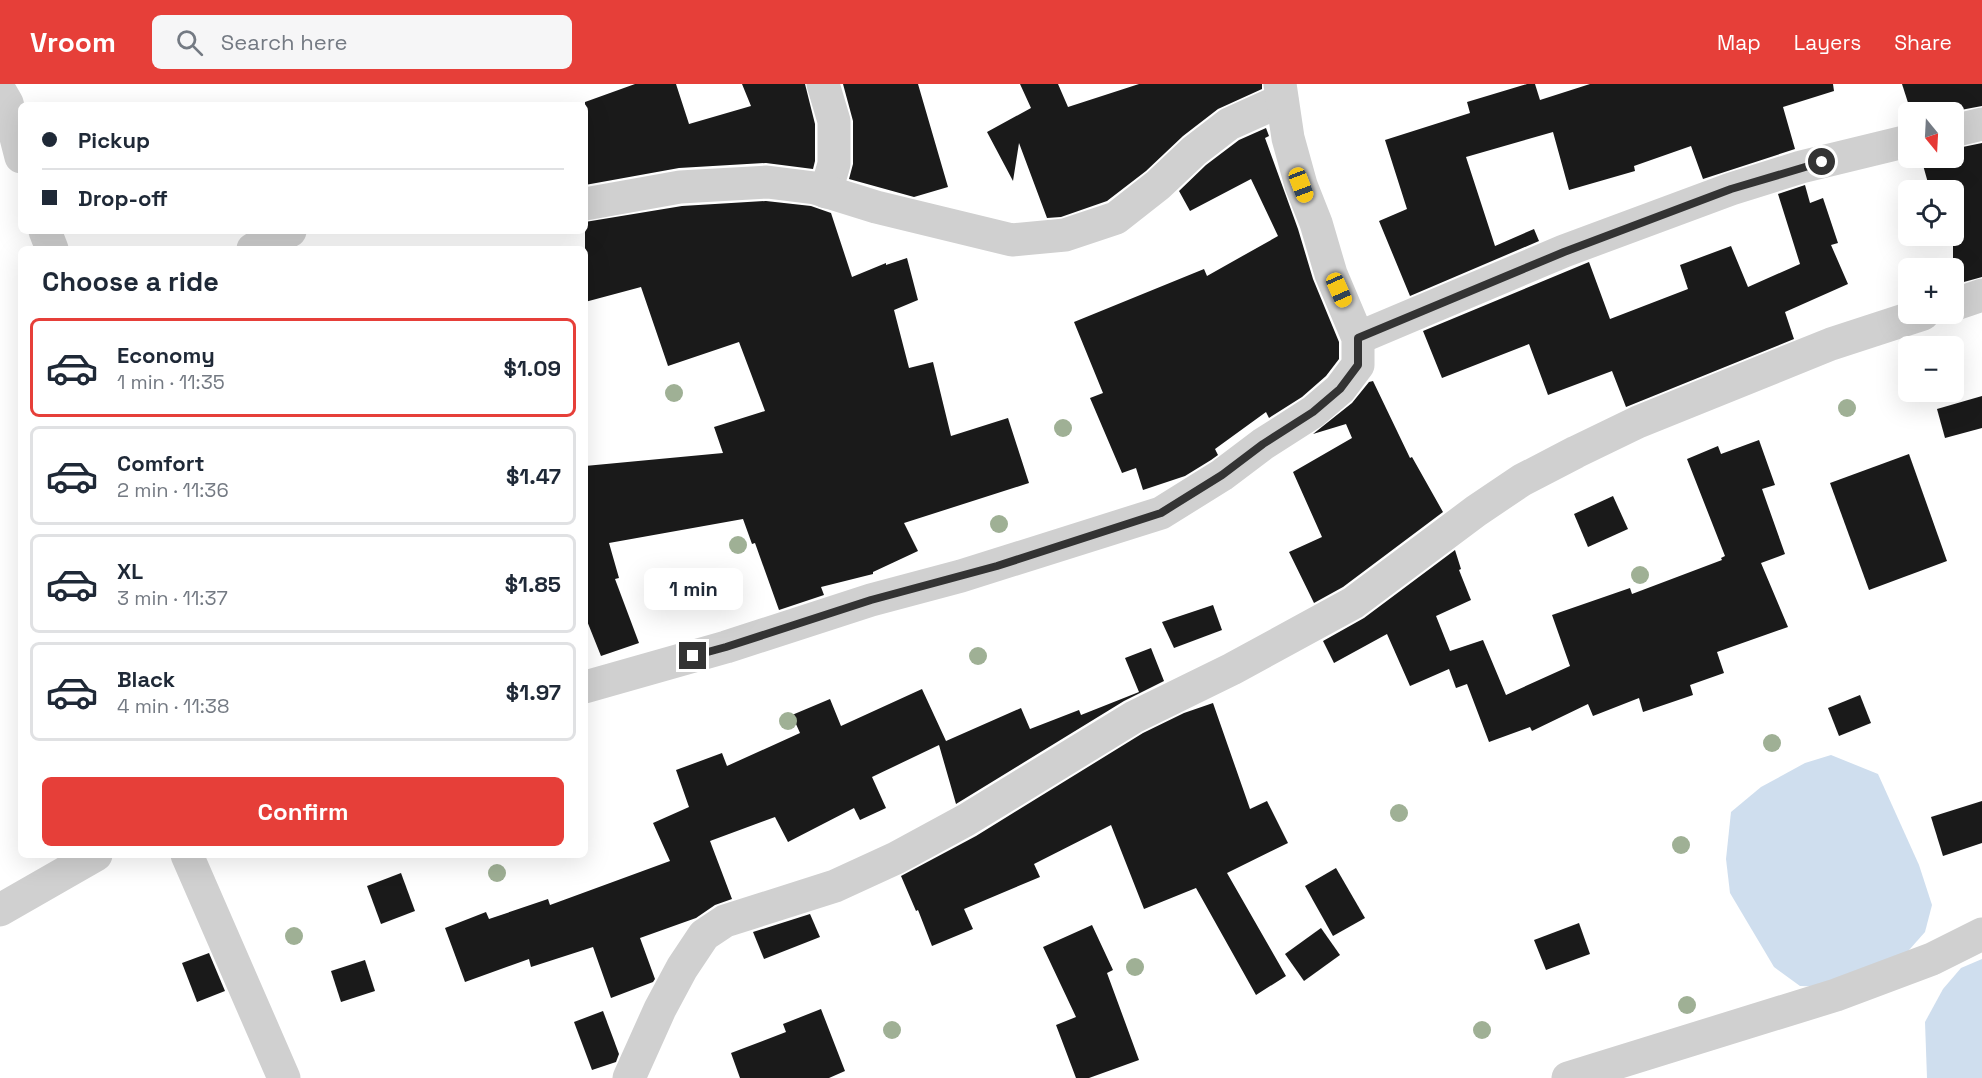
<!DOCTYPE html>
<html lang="en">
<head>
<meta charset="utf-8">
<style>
  body { margin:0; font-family:"Space Grotesk",sans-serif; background:#f6f6f7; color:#1f2937; height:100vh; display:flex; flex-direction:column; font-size:22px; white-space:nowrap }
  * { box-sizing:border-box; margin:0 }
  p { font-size:20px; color:#747a83 }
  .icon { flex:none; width:33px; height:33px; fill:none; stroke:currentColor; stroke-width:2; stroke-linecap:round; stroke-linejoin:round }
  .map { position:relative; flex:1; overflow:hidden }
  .panel { position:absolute; left:18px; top:162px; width:570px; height:612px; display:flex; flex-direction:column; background:#fff; border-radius:9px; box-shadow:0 6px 24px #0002 }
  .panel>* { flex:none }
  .guide { position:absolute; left:18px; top:18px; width:570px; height:132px; border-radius:9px; box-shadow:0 6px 24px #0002; display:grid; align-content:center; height:132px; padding:0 24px; background:#fff }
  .needle { width:39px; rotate:162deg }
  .controls { position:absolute; left:1898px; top:18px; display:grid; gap:12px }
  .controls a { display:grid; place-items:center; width:66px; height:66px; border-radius:9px; background:#fff; box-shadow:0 6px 24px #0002; font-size:30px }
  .end { position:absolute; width:27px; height:27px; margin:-14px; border:8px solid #333; background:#fff; box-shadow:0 0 0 3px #fff }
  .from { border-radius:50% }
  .bubble { position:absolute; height:42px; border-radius:9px; background:#fff; box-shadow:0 6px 24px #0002; font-size:20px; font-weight:800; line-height:42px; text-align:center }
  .car { position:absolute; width:18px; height:36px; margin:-18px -9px; border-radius:8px; box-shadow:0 0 4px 2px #0007; background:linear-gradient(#f5c518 24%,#345 0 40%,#f5c518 0 76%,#345 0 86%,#f5c518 0) }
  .guide b { display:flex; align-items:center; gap:21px; height:57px; font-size:22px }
  .guide b+b { border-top:2px solid #e0e1e3 }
  .guide i { width:15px; height:15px; background:#1f2937 }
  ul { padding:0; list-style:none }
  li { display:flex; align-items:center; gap:18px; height:99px; margin:0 12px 9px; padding:0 12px; border:3px solid #e0e1e3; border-radius:9px }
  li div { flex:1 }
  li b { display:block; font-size:22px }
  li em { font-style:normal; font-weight:800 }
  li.on { border-color:#e63f39 }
  li>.icon { width:54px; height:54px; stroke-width:1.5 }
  h2 { padding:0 24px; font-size:27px; line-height:72px }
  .action { display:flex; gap:12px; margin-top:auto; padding:12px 24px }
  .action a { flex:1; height:69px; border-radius:9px; background:#e63f39; color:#fff; font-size:24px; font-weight:800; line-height:69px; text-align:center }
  header { display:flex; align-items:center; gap:36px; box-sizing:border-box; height:84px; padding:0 30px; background:#e63f39; color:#fff }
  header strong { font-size:28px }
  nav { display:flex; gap:33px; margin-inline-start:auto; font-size:21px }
  .search { width:420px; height:54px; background:#f6f6f7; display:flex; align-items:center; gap:15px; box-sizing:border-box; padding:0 21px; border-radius:9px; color:#747a83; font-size:22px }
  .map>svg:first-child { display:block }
  .water { fill:#cfdeee }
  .building { fill:#1a1a1a }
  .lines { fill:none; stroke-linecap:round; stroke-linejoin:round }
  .minor { stroke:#d0d0d0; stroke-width:33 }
  .tree { fill:#9fb095 }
  .route { stroke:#333; stroke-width:8 }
</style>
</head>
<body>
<header>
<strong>Vroom</strong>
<div class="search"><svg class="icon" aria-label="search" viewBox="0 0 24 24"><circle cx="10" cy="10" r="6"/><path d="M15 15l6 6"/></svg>Search here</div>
<nav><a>Map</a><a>Layers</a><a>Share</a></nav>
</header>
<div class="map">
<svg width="1982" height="994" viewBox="0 0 1982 994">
  <rect width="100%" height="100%" fill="#fff"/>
  <g class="water">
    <path d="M 1831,671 L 1878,690 L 1919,781 L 1932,821 L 1925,848 L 1902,874 L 1826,903 L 1800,902 L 1774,883 L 1730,809 L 1726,775 L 1731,728 L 1761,703 L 1805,679 Z"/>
    <path d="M 1982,875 L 1982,994 L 1927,994 L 1925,938 L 1943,905 L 1961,884 Z"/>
  </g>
  <g class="building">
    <path d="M 635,0 L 676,0 L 689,40 L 751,22 L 742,0 L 805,0 L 815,40 L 815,77 L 813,85 L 766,79 L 679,84 L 585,101 L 585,18 Z"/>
    <path d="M 843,0 L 918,0 L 948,103 L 914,113 L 849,95 L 853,80 L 853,37 Z"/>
    <path d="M 1020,0 L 1058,0 L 1068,23 L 1139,0 L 1262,0 L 1262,5 L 1218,25 L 1183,52 L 1146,87 L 1107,117 L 1061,133 L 1047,134 L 1019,59 L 1013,97 L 987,48 L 1031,24 Z"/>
    <path d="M 1527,0 L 1535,0 L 1540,16 L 1590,0 L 1833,0 L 1834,7 L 1783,23 L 1795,65 L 1703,95 L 1691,62 L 1634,82 L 1635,87 L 1569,106 L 1553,48 L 1466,73 L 1495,162 L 1534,145 L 1539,157 L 1410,212 L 1379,137 L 1407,125 L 1385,56 L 1470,29 L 1467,18 Z"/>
    <path d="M 1902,0 L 1982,0 L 1982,22 L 1950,28 L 1911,28 Z"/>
    <path d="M 1266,44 L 1269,52 L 1265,54 L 1298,145 L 1313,195 L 1339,258 L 1339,275 L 1326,292 L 1302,313 L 1269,334 L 1266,328 L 1215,365 L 1218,371 L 1211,376 L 1185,392 L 1143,406 L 1136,384 L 1122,389 L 1090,314 L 1103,309 L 1074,238 L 1204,185 L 1207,192 L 1278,152 L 1251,95 L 1190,127 L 1179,107 L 1206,81 L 1239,56 Z"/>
    <path d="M 1982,59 L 1982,193 L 1953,201 L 1953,106 L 1930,106 L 1921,74 L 1953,74 L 1953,65 Z"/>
    <path d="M 1805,101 L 1810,119 L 1823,114 L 1838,159 L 1831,161 L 1848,200 L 1785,228 L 1794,255 L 1626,323 L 1612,287 L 1548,311 L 1529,260 L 1442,294 L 1423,247 L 1589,178 L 1610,235 L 1688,205 L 1680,181 L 1731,162 L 1748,203 L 1800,180 L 1778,110 Z"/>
    <path d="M 766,117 L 811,122 L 831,129 L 852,193 L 886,179 L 886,181 L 907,174 L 918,216 L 894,226 L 909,284 L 933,278 L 951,352 L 1008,334 L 1029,399 L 904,439 L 918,467 L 873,488 L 873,490 L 821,503 L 824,511 L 779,526 L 755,459 L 752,460 L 743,435 L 609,459 L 619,494 L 615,495 L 639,559 L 601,572 L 585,532 L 585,382 L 723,369 L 714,343 L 765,327 L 739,258 L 668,282 L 641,203 L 585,218 L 585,138 L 682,122 Z"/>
    <path d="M 1373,297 L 1410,374 L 1412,373 L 1443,428 L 1343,503 L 1314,519 L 1289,468 L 1322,453 L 1293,388 L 1352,354 L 1346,340 L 1313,350 L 1352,319 L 1369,298 Z"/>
    <path d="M 1982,312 L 1982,344 L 1945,354 L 1937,325 Z"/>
    <path d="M 1759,356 L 1775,401 L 1762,405 L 1785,470 L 1761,479 L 1788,543 L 1717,568 L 1724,589 L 1690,601 L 1693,611 L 1643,628 L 1639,614 L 1593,632 L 1588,620 L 1532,647 L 1530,643 L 1489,658 L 1467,600 L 1456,604 L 1449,585 L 1410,602 L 1387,550 L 1334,579 L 1323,557 L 1364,534 L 1455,466 L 1461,485 L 1459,486 L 1471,516 L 1436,532 L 1450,567 L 1483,556 L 1506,611 L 1570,582 L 1552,531 L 1630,504 L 1632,510 L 1722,476 L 1721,474 L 1725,472 L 1687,375 L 1718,362 L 1721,370 Z"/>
    <path d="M 1909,370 L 1947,477 L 1869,506 L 1830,399 Z"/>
    <path d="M 1613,412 L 1628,445 L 1588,463 L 1574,430 Z"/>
    <path d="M 1213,521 L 1222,546 L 1174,564 L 1162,538 Z"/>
    <path d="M 1151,564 L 1164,597 L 1124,617 L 956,720 L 939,661 L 872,693 L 886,724 L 860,736 L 854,724 L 788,758 L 775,733 L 710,757 L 732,815 L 715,821 L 696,834 L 640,854 L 655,895 L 653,898 L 611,914 L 593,863 L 531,883 L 529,875 L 465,898 L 445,844 L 486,828 L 489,835 L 548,815 L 550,821 L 670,777 L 653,739 L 689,723 L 676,686 L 722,669 L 727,682 L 800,649 L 792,631 L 830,615 L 841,642 L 922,605 L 946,657 L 1021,624 L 1030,645 L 1079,626 L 1081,631 L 1139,608 L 1125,574 Z"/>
    <path d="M 1860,611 L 1871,639 L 1839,652 L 1828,624 Z"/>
    <path d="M 1213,619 L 1250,725 L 1267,717 L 1288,759 L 1227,789 L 1286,892 L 1256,911 L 1196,804 L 1144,825 L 1111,741 L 1034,780 L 1040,793 L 964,825 L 973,845 L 932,862 L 918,826 L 916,827 L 901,792 L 976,752 L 1143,649 L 1184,629 Z"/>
    <path d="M 1982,717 L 1982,759 L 1943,772 L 1931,733 Z"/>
    <path d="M 1336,784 L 1365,834 L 1333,852 L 1305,802 Z"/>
    <path d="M 401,789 L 415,827 L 381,840 L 367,802 Z"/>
    <path d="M 810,830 L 820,853 L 764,875 L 753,848 Z"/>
    <path d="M 1579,839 L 1590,870 L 1546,886 L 1534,856 Z"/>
    <path d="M 1092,841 L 1113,886 L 1107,889 L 1139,976 L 1089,994 L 1076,994 L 1056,941 L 1076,933 L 1043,863 Z"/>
    <path d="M 1321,844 L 1340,871 L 1304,897 L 1285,870 Z"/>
    <path d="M 209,869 L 225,907 L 197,918 L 182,879 Z"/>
    <path d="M 365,876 L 375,907 L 341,918 L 331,887 Z"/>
    <path d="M 821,925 L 845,987 L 829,994 L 740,994 L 731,969 L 786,948 L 783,940 Z"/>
    <path d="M 603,927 L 619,970 L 616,978 L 592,986 L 574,938 Z"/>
  </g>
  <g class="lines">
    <g class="minor">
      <path d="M 823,0 L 834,37 L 834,80 L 826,108"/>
      <path d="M 0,7 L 7,19 L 21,73"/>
      <path d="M 1953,47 L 1982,40"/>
      <path d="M 585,120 L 680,103 L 767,98 L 815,104 L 876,123 L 1012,156 L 1065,151 L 1116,134 L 1158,101 L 1194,67 L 1229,40 L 1282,16"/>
      <path d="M 45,147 L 52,165"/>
      <path d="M 253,165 L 290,147"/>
      <path d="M 1953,221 L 1982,211"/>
      <path d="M 1358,254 L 1564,167 L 1731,105 L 1801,83 L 1908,57"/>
      <path d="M 585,603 L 726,563 L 871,516 L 961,492 L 1161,429 L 1222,391 L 1263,360 L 1313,328 L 1340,305 L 1358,281 L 1358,254 L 1331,190 L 1316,139 L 1301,101 L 1288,54 L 1280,0"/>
      <path d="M 187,771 L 284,994"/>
      <path d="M 0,826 L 96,771"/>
      <path d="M 629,994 L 660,925 L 682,884 L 704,851 L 725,837 L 835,802 L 896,774 L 966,736 L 1134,633 L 1232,585 L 1353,519 L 1476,427 L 1522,396 L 1576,368 L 1638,338 L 1831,260 L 1923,230"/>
      <path d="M 1568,994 L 1836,911 L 1932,875 L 1982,850"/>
    </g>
  </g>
  <g class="tree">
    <circle cx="674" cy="309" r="9"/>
    <circle cx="1847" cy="324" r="9"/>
    <circle cx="1063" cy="344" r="9"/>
    <circle cx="999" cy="440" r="9"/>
    <circle cx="738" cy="461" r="9"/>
    <circle cx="1640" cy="491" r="9"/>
    <circle cx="978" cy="572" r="9"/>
    <circle cx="788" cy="637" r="9"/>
    <circle cx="1772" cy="659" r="9"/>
    <circle cx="1399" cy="729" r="9"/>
    <circle cx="1681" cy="761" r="9"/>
    <circle cx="497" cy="789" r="9"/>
    <circle cx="294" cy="852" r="9"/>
    <circle cx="1135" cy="883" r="9"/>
    <circle cx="1687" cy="921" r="9"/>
    <circle cx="892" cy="946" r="9"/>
    <circle cx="1482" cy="946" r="9"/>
  </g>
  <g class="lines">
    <path class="route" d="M 693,572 L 726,563 L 871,516 L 997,482 L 1161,429 L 1222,391 L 1263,360 L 1313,328 L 1340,305 L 1358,281 L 1358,254 L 1564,168 L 1731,105 L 1822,78"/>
  </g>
</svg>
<div class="controls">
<a><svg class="needle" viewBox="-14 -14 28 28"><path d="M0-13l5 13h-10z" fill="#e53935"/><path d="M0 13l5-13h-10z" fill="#747a83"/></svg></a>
<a><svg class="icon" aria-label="locate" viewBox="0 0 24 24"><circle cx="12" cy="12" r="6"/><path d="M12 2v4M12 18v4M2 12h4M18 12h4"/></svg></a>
<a>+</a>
<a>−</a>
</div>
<i class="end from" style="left:1822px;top:78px"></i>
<i class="end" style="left:693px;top:572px"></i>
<div class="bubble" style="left:644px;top:484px;width:99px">1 min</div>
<i class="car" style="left:1301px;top:101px;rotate:159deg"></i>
<i class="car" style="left:1339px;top:206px;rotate:156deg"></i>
<div class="guide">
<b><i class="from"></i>Pickup</b>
<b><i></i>Drop-off</b>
</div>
<section class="panel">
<h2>Choose a ride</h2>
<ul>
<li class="on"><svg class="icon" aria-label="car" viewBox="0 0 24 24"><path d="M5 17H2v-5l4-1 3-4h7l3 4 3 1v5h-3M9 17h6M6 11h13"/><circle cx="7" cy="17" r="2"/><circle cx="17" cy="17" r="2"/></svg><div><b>Economy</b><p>1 min · 11:35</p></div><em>$1.09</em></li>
<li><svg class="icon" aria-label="car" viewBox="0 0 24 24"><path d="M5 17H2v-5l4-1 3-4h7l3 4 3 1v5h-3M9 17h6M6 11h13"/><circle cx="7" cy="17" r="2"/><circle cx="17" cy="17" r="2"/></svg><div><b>Comfort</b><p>2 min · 11:36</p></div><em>$1.47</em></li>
<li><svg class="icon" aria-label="car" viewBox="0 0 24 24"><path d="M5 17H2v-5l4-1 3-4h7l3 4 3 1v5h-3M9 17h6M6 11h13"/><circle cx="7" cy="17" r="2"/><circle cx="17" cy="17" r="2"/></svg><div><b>XL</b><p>3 min · 11:37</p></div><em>$1.85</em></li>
<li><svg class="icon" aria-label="car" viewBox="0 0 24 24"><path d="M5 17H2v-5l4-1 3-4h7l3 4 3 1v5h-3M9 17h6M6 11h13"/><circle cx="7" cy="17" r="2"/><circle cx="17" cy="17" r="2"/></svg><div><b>Black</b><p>4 min · 11:38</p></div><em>$1.97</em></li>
</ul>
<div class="action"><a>Confirm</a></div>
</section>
</div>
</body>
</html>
